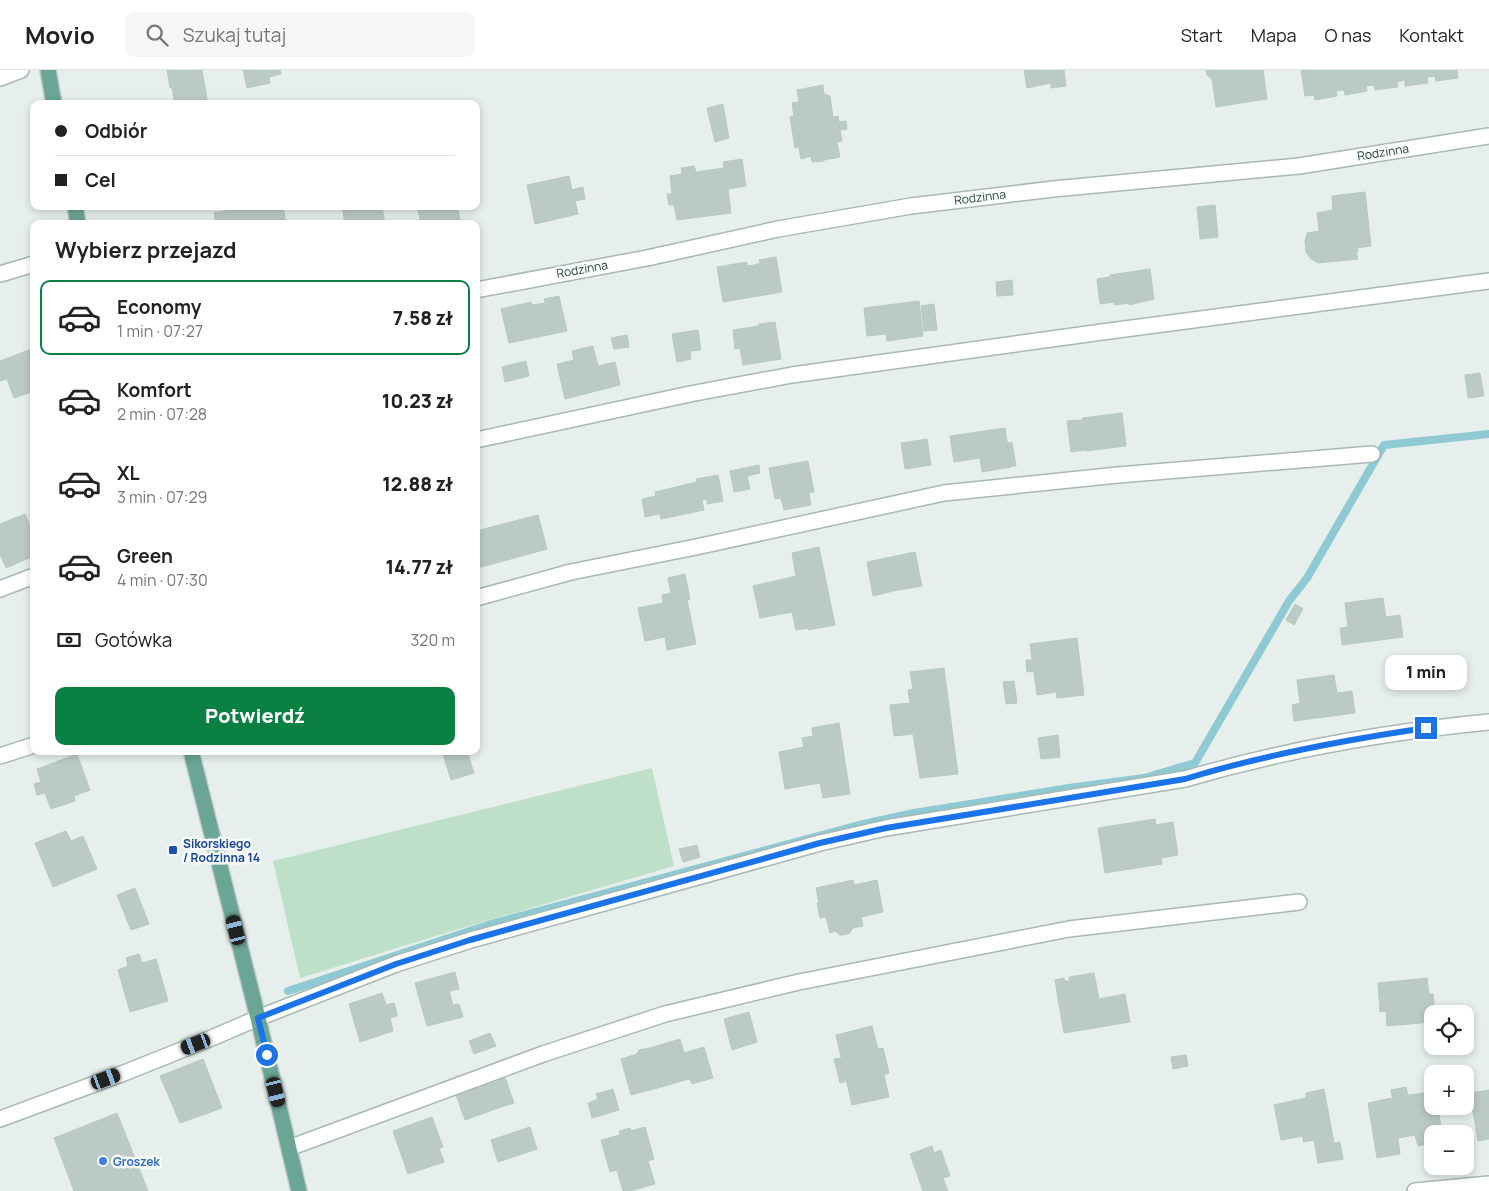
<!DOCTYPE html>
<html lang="pl">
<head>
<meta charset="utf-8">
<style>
  body { margin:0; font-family:Manrope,sans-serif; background:#f6f6f6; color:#222; height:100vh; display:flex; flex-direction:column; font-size:19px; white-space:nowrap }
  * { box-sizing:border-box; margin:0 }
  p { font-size:16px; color:#767676 }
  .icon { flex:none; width:28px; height:28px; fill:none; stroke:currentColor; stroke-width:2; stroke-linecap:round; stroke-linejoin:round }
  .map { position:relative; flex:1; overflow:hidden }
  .panel { position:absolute; left:30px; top:150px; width:450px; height:535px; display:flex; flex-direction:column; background:#fff; border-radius:10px; box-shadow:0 2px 8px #0003 }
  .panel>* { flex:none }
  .banner { position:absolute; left:30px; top:30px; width:450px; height:110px; border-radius:10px; box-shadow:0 2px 8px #0003; display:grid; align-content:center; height:110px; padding:0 25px; background:#fff }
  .tools { position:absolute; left:1424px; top:935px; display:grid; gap:10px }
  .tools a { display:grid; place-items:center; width:50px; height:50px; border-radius:10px; background:#fff; box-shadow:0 2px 8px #0003; font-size:25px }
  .end { position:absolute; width:22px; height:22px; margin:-11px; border:6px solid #1a73e8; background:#fff; box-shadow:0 0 0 2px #fff }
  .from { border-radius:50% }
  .bubble { position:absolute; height:35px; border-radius:10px; background:#fff; box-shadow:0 2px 8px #0003; font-size:16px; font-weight:800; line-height:35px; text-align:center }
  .car { position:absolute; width:15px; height:30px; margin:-15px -8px; border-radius:6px; box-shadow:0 0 4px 1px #0007; background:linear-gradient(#222 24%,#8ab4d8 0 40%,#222 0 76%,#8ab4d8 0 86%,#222 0) }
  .banner b { display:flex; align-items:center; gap:18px; height:48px; font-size:19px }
  .banner b+b { border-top:1px solid #e0e0e0 }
  .banner i { width:12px; height:12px; background:#222 }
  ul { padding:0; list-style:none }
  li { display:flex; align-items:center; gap:15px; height:75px; margin:0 10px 8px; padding:0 15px; border:2px solid transparent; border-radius:10px }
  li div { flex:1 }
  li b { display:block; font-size:19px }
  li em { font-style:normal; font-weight:800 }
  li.active { border-color:#0b8043 }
  li>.icon { width:45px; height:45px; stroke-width:1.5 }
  h2 { padding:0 25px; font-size:22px; line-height:60px }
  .pay { display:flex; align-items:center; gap:12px; height:55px; padding:0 25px; font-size:19px }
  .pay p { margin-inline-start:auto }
  .primary-button { display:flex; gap:10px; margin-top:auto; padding:10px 25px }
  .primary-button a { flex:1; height:58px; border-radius:10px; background:#0b8043; color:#fff; font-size:20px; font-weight:800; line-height:58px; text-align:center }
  header { display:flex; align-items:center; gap:30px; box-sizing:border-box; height:70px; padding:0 25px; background:#fff; border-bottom:1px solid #e0e0e0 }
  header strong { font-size:24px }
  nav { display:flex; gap:28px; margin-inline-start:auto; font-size:18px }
  .search { width:350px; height:45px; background:#f6f6f6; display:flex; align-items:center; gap:12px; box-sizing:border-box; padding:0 18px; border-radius:10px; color:#767676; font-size:19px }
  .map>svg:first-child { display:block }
  .green { fill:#bfe0c8 }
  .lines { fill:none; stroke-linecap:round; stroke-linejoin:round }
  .stream { stroke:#8ec9d4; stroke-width:8 }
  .building { fill:#bbcac4; stroke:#b8c9c2 }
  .minor-casing { stroke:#a8b8b2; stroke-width:18 }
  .major-casing { stroke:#c2cac8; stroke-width:18 }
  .minor { stroke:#fff; stroke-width:15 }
  .major { stroke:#6aa596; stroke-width:15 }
  .route { stroke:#1a73e8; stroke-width:6 }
  .transit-dot { fill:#1a4fb4; stroke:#f7fbf9; stroke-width:2 }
  .shop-dot { fill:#3f7fe0; stroke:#f7fbf9; stroke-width:2 }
  .labels { text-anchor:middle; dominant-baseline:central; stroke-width:5; stroke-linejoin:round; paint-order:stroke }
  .street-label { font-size:12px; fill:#24423a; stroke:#f7fbf9 }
  .transit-label { font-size:12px; font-weight:bold; fill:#164399; stroke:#f7fbf9; text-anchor:start }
  .shop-label { font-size:12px; font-weight:bold; fill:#366cbe; stroke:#f7fbf9; text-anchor:start }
</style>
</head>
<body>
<header>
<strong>Movio</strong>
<div class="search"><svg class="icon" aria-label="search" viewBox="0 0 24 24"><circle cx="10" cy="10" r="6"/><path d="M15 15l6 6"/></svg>Szukaj tutaj</div>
<nav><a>Start</a><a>Mapa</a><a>O nas</a><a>Kontakt</a></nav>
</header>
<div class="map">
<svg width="1489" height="1121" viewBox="0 0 1489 1121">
  <rect width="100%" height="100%" fill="#e6efeb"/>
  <path class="green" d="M 652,698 L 674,796 L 449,862 L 300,908 L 273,791 Z"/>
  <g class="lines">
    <path class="stream" d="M 288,921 L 491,854 L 859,755 L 914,743 L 1069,718 L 1144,708 L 1195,693 L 1289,531 L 1307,508 L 1384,375 L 1489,364"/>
  </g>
  <g class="building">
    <path d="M 167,0 L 202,0 L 207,29 L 175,34 L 172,18 L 170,18 Z"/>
    <path d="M 243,0 L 280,0 L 281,4 L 269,7 L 270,13 L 247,18 Z"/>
    <path d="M 1024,0 L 1064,0 L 1066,16 L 1051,18 L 1051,13 L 1027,18 Z"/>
    <path d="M 1206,0 L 1236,0 L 1241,33 L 1216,37 L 1212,9 L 1207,5 Z"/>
    <path d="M 1236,0 L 1263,0 L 1267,29 L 1241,33 Z"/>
    <path d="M 1301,0 L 1333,0 L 1337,26 L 1315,30 L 1314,25 L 1305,26 Z"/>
    <path d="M 1333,0 L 1364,0 L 1367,21 L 1345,25 L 1344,20 L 1336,21 Z"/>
    <path d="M 1364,0 L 1395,0 L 1398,17 L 1375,20 L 1374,15 L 1366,16 Z"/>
    <path d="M 1395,0 L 1426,0 L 1428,13 L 1405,16 L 1405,10 L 1397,12 Z"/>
    <path d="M 1426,0 L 1457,0 L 1458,8 L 1436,11 L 1435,6 L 1427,7 Z"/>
    <path d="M 823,15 L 824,24 L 830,26 L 833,47 L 838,46 L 839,52 L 846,51 L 847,59 L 840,60 L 842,71 L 837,72 L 840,87 L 824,90 L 824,91 L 812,92 L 811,86 L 801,89 L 798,73 L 803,72 L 803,67 L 796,62 L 792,33 L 799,32 L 797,20 Z"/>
    <path d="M 723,34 L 729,68 L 715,72 L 707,38 Z"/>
    <path d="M 794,46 L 796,62 L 803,66 L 803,72 L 798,73 L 799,77 L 795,78 L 790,47 Z"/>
    <path d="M 742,89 L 746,116 L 728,119 L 731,143 L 677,150 L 674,135 L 669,135 L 667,124 L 672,124 L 670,106 L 682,104 L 681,98 L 694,96 L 696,102 L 724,98 L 723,92 Z"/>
    <path d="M 569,106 L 572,120 L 583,117 L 585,129 L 575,131 L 578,144 L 535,154 L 527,115 Z"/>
    <path d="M 1365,122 L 1371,176 L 1357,178 L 1358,182 L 1335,183 L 1334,179 L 1320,169 L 1317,143 L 1333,140 L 1332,126 Z"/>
    <path d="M 1215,135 L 1218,167 L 1200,169 L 1197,137 Z"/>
    <path d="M 251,136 L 283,136 L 286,154 L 216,154 L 214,143 Z"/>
    <path d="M 342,136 L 386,136 L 382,137 L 385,154 L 345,154 Z"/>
    <path d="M 432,136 L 457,136 L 461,154 L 421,154 L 418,139 Z"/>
    <path d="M 1319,161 L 1320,169 L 1334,179 L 1335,183 L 1356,182 L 1358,189 L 1318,193 L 1310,188 L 1306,182 L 1305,171 L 1307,163 Z"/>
    <path d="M 776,187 L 782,222 L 723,232 L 717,197 L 747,192 L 747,196 L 754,195 L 760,193 L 759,190 Z"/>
    <path d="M 1150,199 L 1154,229 L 1129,235 L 1129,233 L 1114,235 L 1114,232 L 1100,234 L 1097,209 L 1110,207 L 1110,205 Z"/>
    <path d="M 1012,210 L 1013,225 L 997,226 L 996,212 Z"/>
    <path d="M 559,226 L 567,261 L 509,273 L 501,239 L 531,232 L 532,235 L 545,233 L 544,229 Z"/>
    <path d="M 919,231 L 923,266 L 887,271 L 886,264 L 867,266 L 864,238 Z"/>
    <path d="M 934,234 L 937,260 L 924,261 L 921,236 Z"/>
    <path d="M 775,252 L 781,289 L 743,295 L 740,278 L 735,279 L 733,260 L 759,256 L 759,254 Z"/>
    <path d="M 698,260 L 701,280 L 690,281 L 691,289 L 677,292 L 672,264 Z"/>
    <path d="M 627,265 L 629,277 L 614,279 L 611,268 Z"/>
    <path d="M 593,276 L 598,296 L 615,292 L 620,315 L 565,329 L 557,294 L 574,290 L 572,281 Z"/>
    <path d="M 34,278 L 34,321 L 14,328 L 7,309 L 0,311 L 0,291 Z"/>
    <path d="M 526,291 L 529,306 L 505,312 L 502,297 Z"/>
    <path d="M 1480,303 L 1484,326 L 1468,328 L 1465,305 Z"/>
    <path d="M 1122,343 L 1126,376 L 1086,381 L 1082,348 Z"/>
    <path d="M 1081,350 L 1085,380 L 1071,382 L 1067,351 Z"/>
    <path d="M 1005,358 L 1011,397 L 982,402 L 980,388 L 954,392 L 950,366 Z"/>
    <path d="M 927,369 L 931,395 L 905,399 L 901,373 Z"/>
    <path d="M 1012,372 L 1016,396 L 1011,396 L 1008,373 Z"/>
    <path d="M 808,391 L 814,422 L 809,423 L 811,435 L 784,440 L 781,428 L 775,429 L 769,398 Z"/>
    <path d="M 759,395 L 760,403 L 747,406 L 750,419 L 734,422 L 730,401 Z"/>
    <path d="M 718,405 L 723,431 L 707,434 L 707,429 L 702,430 L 704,440 L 661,449 L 655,422 L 697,412 L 696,409 Z"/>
    <path d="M 656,426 L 659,444 L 645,447 L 642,429 Z"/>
    <path d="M 25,444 L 34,465 L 34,486 L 6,498 L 0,484 L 0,454 Z"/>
    <path d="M 538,445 L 547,479 L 478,498 L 476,461 Z"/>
    <path d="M 819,477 L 835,555 L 808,560 L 808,558 L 796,560 L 792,542 L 760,548 L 753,516 L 796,506 L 792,483 Z"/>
    <path d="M 915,482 L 922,516 L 893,521 L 873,526 L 867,492 Z"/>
    <path d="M 685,504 L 690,529 L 687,530 L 696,574 L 667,580 L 665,567 L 645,571 L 638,538 L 663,533 L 662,525 L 671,523 L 668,508 Z"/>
    <path d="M 1383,528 L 1386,547 L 1400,545 L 1403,567 L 1342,575 L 1340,558 L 1348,557 L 1345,533 Z"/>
    <path d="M 1295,534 L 1303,539 L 1294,555 L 1286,550 Z"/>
    <path d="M 1077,568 L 1084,625 L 1057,628 L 1056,622 L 1037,625 L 1030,574 Z"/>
    <path d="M 1026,590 L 1033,590 L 1034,601 L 1027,602 Z"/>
    <path d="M 944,598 L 958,704 L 920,708 L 913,664 L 894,666 L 890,635 L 910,633 L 908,620 L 913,619 L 910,602 Z"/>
    <path d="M 1334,605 L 1337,623 L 1352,621 L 1355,643 L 1294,651 L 1292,635 L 1300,633 L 1297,610 Z"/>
    <path d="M 1014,611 L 1017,633 L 1006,634 L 1003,612 Z"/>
    <path d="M 839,653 L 850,724 L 823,728 L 820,713 L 785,719 L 779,682 L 804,677 L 802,668 L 813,666 L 812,658 Z"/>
    <path d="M 1058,665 L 1060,687 L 1041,689 L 1038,668 Z"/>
    <path d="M 442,681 L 467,681 L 474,703 L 451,710 Z"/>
    <path d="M 77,684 L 90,720 L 74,726 L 75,731 L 51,739 L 45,723 L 37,725 L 34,714 L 41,712 L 37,699 Z"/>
    <path d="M 1155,749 L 1156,755 L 1173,752 L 1178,785 L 1161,788 L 1162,794 L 1105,803 L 1098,758 Z"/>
    <path d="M 66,761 L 71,771 L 83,766 L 97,799 L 53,817 L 35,773 Z"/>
    <path d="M 697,775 L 700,787 L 683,792 L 679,779 Z"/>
    <path d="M 853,810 L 863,856 L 853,858 L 850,863 L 843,865 L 840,865 L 835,861 L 830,863 L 826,847 L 820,848 L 817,833 L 819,833 L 816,818 Z"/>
    <path d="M 877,810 L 883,842 L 861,847 L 854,815 Z"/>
    <path d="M 135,818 L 149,854 L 131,860 L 117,825 Z"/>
    <path d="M 139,884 L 142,893 L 156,889 L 168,931 L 130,942 L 118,900 L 128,896 L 126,888 Z"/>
    <path d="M 455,902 L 459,919 L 449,921 L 453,935 L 459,934 L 463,947 L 427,956 L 415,913 Z"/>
    <path d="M 1094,903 L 1099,929 L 1125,924 L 1130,952 L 1064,963 L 1059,935 L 1073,933 L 1069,907 Z"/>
    <path d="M 1064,908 L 1065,911 L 1069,911 L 1073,933 L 1059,935 L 1055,910 Z"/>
    <path d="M 1427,908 L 1429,924 L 1433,924 L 1434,933 L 1434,936 L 1430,937 L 1431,952 L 1387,956 L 1386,941 L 1380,942 L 1378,913 Z"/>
    <path d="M 382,923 L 386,935 L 394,933 L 397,944 L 397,946 L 390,948 L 393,961 L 360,972 L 349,934 Z"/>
    <path d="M 749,942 L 757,972 L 732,980 L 724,949 Z"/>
    <path d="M 872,956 L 878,979 L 883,978 L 889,1003 L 884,1005 L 889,1027 L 852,1035 L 836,965 Z"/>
    <path d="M 490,963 L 496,976 L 474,984 L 469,971 Z"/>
    <path d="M 680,969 L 684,983 L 704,977 L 713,1008 L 692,1014 L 690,1009 L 689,1009 L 661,1017 L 650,978 Z"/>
    <path d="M 650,978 L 661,1017 L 631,1025 L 621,989 L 637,984 L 639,980 Z"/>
    <path d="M 1186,985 L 1188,996 L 1173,999 L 1171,987 Z"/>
    <path d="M 841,988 L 847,1011 L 840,1013 L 834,989 Z"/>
    <path d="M 203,989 L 222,1038 L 180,1053 L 160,1006 Z"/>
    <path d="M 505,1007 L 514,1033 L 501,1037 L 492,1013 Z"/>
    <path d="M 492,1013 L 501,1037 L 465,1050 L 456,1025 Z"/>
    <path d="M 1406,1017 L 1409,1029 L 1393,1032 L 1391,1020 Z"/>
    <path d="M 613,1019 L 619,1040 L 592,1048 L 588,1033 L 598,1029 L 596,1024 Z"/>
    <path d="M 1324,1019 L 1334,1073 L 1340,1072 L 1343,1089 L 1318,1093 L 1314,1070 L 1303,1072 L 1303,1066 L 1281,1070 L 1274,1035 L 1306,1028 L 1306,1023 Z"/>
    <path d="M 1489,1020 L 1489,1069 L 1478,1071 L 1470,1023 Z"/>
    <path d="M 1432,1022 L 1432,1036 L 1438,1036 L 1442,1064 L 1432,1064 L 1432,1073 L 1418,1076 L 1415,1065 L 1398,1068 L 1400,1084 L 1377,1088 L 1368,1033 L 1391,1028 L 1392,1032 L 1410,1029 L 1409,1025 Z"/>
    <path d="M 117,1043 L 148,1121 L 74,1121 L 54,1068 Z"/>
    <path d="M 432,1047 L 443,1077 L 439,1078 L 444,1092 L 408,1104 L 393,1061 Z"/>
    <path d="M 530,1057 L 537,1079 L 498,1092 L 491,1070 Z"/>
    <path d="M 645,1057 L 654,1089 L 648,1091 L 655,1114 L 631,1121 L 623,1121 L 617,1100 L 610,1102 L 601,1070 L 620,1065 L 619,1061 L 630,1058 L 631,1061 Z"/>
    <path d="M 932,1076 L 934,1083 L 941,1080 L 950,1106 L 943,1108 L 948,1121 L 923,1121 L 910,1084 Z"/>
  </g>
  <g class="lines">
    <defs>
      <g id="minor">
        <path d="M 0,8 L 21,0"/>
        <path d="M 0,204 L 34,194"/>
        <path d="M 476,220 L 647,188 L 778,159 L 911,136 L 1053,119 L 1299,96 L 1489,66"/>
        <path d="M 476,370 L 690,324 L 792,305 L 1102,262 L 1489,211"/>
        <path d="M 0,519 L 34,506"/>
        <path d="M 476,528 L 571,502 L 696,477 L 944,423 L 1118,405 L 1372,384"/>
        <path d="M 0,686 L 34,675"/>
        <path d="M 0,1049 L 124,1003 L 214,967 L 258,948 L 396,894 L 471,870 L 820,773 L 886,758 L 1185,709 C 1284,680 1386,662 1489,652"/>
        <path d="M 289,1078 L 543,984 L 665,944 L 799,912 L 1069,859 L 1299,832"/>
        <path d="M 1415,1121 L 1489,1114"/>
      </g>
      <g id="major">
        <path d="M 48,0 L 54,34"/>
        <path d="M 75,136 L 78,154"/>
        <path d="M 191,681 L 258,948 L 299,1121"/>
      </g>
    </defs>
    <use href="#minor" class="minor-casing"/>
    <use href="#major" class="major-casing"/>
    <use href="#minor" class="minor"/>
    <use href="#major" class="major"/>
  </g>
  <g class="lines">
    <path class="route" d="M 267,985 L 258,948 L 396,894 L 470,870 L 820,773 L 886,758 L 1185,709 C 1263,685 1344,670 1426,658"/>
  </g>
  <rect class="transit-dot" x="168" y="775" width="10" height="10" rx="2.5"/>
  <circle class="shop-dot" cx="103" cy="1091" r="5"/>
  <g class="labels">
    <g class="street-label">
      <text transform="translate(1383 82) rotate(-9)">Rodzinna</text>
      <text transform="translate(980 127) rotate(-7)">Rodzinna</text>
      <text transform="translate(582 199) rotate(-10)">Rodzinna</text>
    </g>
    <g class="transit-label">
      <text x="183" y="773">Sikorskiego<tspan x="183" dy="14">/ Rodzinna 14</tspan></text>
    </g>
    <g class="shop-label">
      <text x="113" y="1091">Groszek</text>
    </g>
  </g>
</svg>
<div class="tools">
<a><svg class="icon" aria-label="locate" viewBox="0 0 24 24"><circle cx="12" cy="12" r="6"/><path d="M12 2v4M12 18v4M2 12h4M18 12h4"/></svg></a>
<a>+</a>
<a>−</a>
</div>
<i class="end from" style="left:267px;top:985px"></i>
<i class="end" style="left:1426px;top:658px"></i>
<div class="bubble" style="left:1385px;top:585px;width:82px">1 min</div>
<i class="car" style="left:236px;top:860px;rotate:346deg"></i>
<i class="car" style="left:196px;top:974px;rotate:249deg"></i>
<i class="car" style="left:106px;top:1009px;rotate:69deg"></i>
<i class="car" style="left:276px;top:1022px;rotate:166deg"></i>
<div class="banner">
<b><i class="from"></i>Odbiór</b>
<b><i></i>Cel</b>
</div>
<section class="panel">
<h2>Wybierz przejazd</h2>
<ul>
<li class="active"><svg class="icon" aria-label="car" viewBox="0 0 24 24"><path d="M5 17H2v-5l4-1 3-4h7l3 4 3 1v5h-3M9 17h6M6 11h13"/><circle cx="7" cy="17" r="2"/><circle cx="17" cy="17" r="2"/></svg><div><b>Economy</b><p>1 min · 07:27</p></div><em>7.58 zł</em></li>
<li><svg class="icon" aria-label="car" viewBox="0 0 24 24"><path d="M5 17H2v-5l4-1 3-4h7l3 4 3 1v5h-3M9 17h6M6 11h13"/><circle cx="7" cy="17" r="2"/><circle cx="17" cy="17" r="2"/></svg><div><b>Komfort</b><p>2 min · 07:28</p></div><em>10.23 zł</em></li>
<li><svg class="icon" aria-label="car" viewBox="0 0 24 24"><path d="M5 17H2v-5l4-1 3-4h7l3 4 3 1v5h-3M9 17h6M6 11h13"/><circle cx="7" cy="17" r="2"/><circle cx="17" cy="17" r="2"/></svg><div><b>XL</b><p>3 min · 07:29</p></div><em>12.88 zł</em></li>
<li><svg class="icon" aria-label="car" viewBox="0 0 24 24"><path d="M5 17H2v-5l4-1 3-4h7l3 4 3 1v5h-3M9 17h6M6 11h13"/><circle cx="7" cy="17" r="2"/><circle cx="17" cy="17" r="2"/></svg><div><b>Green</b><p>4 min · 07:30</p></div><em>14.77 zł</em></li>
</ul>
<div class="pay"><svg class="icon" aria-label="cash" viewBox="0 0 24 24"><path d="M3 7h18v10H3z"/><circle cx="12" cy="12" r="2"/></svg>Gotówka<p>320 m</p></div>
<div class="primary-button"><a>Potwierdź</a></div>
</section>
</div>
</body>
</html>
